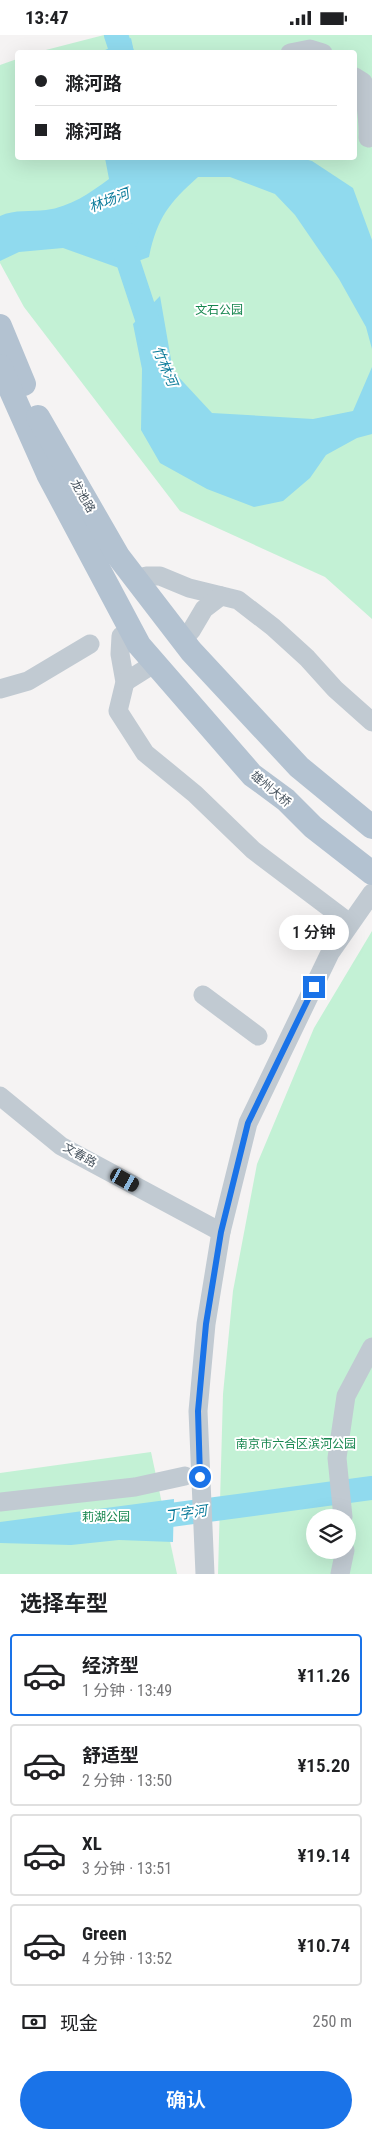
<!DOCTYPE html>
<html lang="zh">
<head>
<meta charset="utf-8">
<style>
  body { margin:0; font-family:"Roboto Condensed","Noto Sans SC",sans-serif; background:#f2f2f2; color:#202124; height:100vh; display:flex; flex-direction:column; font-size:19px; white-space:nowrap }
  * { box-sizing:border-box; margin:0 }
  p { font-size:16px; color:#757577 }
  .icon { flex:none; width:28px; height:28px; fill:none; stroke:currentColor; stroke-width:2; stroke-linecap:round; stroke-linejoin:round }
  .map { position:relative; height:1539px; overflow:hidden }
  .sheet { display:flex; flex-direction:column; background:#fff; flex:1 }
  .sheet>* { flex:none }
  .banner { position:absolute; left:15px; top:15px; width:342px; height:110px; border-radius:5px; box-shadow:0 5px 20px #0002; display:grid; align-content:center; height:110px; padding:0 20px; background:#fff }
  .fabs { position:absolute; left:306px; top:1474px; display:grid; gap:10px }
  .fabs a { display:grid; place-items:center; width:50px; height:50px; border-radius:50%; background:#fff; box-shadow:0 5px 20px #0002; font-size:25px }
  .end { position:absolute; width:22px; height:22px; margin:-11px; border:6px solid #1a73e8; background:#fff; box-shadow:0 0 0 2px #fff }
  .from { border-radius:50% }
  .bubble { position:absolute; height:35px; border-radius:18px; background:#fff; box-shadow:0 5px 20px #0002; font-size:16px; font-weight:600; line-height:35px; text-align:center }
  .car { position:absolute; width:15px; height:30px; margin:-15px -8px; border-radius:6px; box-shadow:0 0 4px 1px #0007; background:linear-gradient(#222 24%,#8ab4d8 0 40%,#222 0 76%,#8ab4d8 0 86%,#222 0) }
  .banner b { display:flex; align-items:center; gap:18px; height:48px; font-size:19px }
  .banner b+b { border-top:1px solid #e0e0e0 }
  .banner i { width:12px; height:12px; background:#202124 }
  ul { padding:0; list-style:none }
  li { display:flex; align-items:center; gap:15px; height:82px; margin:0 10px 8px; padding:0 10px; border:2px solid #e0e0e0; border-radius:5px }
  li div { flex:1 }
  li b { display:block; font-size:19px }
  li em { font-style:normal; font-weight:600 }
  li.current { border-color:#1a73e8 }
  li>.icon { width:45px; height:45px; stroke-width:1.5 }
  h2 { padding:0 20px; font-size:22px; line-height:60px }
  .pay { display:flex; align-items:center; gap:12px; height:55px; padding:0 20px; font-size:19px }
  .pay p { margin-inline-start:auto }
  .action { display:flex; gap:10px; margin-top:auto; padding:10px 20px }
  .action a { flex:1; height:58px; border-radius:30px; background:#1a73e8; color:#fff; font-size:20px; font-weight:600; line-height:58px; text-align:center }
  .status { display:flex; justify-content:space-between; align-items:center; height:35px; padding:0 25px; background:#fff; direction:ltr }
  .status svg { height:14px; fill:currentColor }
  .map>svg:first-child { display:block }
  .green { fill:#c3f1d5; fill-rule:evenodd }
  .water { fill:#90daee }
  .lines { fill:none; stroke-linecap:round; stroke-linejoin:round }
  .river { stroke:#90daee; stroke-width:24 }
  .minor { stroke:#c1cad2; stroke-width:19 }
  .major { stroke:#b3c2d1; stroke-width:24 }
  .route { stroke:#1a73e8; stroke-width:6 }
  .labels { text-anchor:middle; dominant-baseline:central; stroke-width:4; stroke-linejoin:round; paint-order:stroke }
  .park-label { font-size:12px; fill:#17864f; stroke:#fff }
  .street-label { font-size:12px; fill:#4a5661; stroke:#fff }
  .water-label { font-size:14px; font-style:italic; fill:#0c7c9b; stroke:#fff }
</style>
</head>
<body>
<div class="status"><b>13:47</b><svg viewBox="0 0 49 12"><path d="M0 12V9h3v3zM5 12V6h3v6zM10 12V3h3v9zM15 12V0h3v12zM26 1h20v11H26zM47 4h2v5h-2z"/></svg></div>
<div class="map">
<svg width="372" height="1539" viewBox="0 0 372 1539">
  <rect width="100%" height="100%" fill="#f5f3f3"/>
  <g class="green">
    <path d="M 104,0 L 372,0 L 372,584 L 325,542 L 180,476 L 24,272 L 0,228 L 0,30 L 17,24 L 18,122 L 355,122 L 355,18 L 38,17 Z"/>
    <path d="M 372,896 L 372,1539 L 218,1539 L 223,1359 L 233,1256 L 257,1129 L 314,993 ZM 315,1482 L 348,1482 L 348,1515 L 315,1515 Z"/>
    <path d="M 151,1417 L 177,1539 L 0,1539 L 0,1438 Z"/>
  </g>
  <g class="water">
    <path d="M 131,3 L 134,17 L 103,17 L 103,16 Z"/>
    <path d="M 105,123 L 301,123 L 312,126 L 353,153 L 372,205 L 372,314 L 366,292 L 339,244 L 295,180 L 275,159 L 230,142 L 198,142 C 169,168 157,183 149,222 L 119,233 L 63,213 L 19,217 L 0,226 L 0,181 C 15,174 31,177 46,175 C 70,172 90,158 109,144 Z"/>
    <path d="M 160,261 L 173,336 L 212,378 L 313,384 L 353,376 L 372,332 L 372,399 L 357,403 L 326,420 L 310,443 L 283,466 L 254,472 L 207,454 L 160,428 L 141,395 L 142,334 L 133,289 Z"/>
    <path d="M 174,1464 L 173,1507 L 119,1505 L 71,1510 L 0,1508 L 0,1487 Z"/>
  </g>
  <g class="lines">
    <g class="river">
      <path d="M 116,0 L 122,18"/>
      <path d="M 128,200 L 123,211 L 155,308"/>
      <path d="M 141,1484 L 372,1453"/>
    </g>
    <g class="minor">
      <path d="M 290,18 L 310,14 L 323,18"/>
      <path d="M 355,42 L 363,47 C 365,66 369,84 368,103"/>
      <path d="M 146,541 L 160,541 L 189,553 L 238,565 L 273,592 L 307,623 L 335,654 L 372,687"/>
      <path d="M 191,596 L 204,574 L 221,561"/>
      <path d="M 121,601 L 120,619 L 125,647 L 118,676 L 145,718 L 195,759 L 253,815 L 343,883"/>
      <path d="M 125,647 L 152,630"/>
      <path d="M 0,654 L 28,646 L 90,609"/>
      <path d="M 203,960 L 258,1001"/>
      <path d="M 0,1061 L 61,1111 L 221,1197"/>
      <path d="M 0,1467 L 135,1452 L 185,1441"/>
      <path d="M 343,1482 L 337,1423 L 346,1361 L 372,1312"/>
      <path d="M 205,1539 L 198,1376 L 206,1289 L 221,1197 L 248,1088 L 330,918 L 372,858"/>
      <path d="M 340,1539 L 345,1515"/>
    </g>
    <g class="major">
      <path d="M 0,291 L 24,349"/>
      <path d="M 0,331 L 48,439 L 139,610 L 252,740 L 286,765 L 313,792 L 372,838"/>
      <path d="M 38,382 L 118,521 L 191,616 L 299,732 L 372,792"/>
    </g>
  </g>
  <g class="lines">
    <path class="route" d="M 200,1442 L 198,1376 L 206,1289 L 221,1197 L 248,1088 L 314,952"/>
  </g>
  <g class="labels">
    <g class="park-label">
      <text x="219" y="275">文石公园</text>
      <text x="296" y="1409">南京市六合区滨河公园</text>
      <text x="106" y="1482">莉湖公园</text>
    </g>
    <g class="street-label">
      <text transform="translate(83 461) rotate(60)">龙池路</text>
      <text transform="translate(271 754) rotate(40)">雄州大桥</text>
      <text transform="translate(80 1120) rotate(29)">文春路</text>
    </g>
    <g class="water-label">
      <text transform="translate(109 165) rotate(-21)">林场河</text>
      <text transform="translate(165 331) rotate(67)">竹林河</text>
      <text transform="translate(186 1478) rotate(-8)">丁字河</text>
    </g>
  </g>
</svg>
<div class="fabs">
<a><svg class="icon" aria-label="layers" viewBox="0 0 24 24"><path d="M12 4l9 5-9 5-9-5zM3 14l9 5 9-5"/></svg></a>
</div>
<i class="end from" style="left:200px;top:1442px"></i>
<i class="end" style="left:314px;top:952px"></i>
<div class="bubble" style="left:279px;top:880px;width:70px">1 分钟</div>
<i class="car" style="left:125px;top:1145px;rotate:119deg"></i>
<div class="banner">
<b><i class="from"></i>滁河路</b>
<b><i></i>滁河路</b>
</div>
</div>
<section class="sheet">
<h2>选择车型</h2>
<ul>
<li class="current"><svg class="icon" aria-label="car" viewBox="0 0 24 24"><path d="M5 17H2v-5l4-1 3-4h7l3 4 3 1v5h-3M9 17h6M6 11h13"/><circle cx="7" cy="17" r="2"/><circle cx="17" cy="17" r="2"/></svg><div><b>经济型</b><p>1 分钟 · 13:49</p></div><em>¥11.26</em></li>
<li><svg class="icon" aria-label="car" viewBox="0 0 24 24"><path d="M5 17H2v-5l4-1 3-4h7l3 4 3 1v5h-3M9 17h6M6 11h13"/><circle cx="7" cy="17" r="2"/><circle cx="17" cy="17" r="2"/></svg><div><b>舒适型</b><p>2 分钟 · 13:50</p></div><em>¥15.20</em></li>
<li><svg class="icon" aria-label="car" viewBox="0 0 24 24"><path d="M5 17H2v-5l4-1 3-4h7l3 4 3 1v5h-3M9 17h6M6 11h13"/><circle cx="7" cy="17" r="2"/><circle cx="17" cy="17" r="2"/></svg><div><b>XL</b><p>3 分钟 · 13:51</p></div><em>¥19.14</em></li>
<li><svg class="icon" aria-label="car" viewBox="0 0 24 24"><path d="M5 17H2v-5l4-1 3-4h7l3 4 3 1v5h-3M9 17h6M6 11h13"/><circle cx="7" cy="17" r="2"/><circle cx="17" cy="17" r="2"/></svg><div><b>Green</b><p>4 分钟 · 13:52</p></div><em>¥10.74</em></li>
</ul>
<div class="pay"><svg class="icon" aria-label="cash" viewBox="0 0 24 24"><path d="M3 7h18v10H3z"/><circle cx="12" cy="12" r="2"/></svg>现金<p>250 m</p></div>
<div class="action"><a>确认</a></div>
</section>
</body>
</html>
